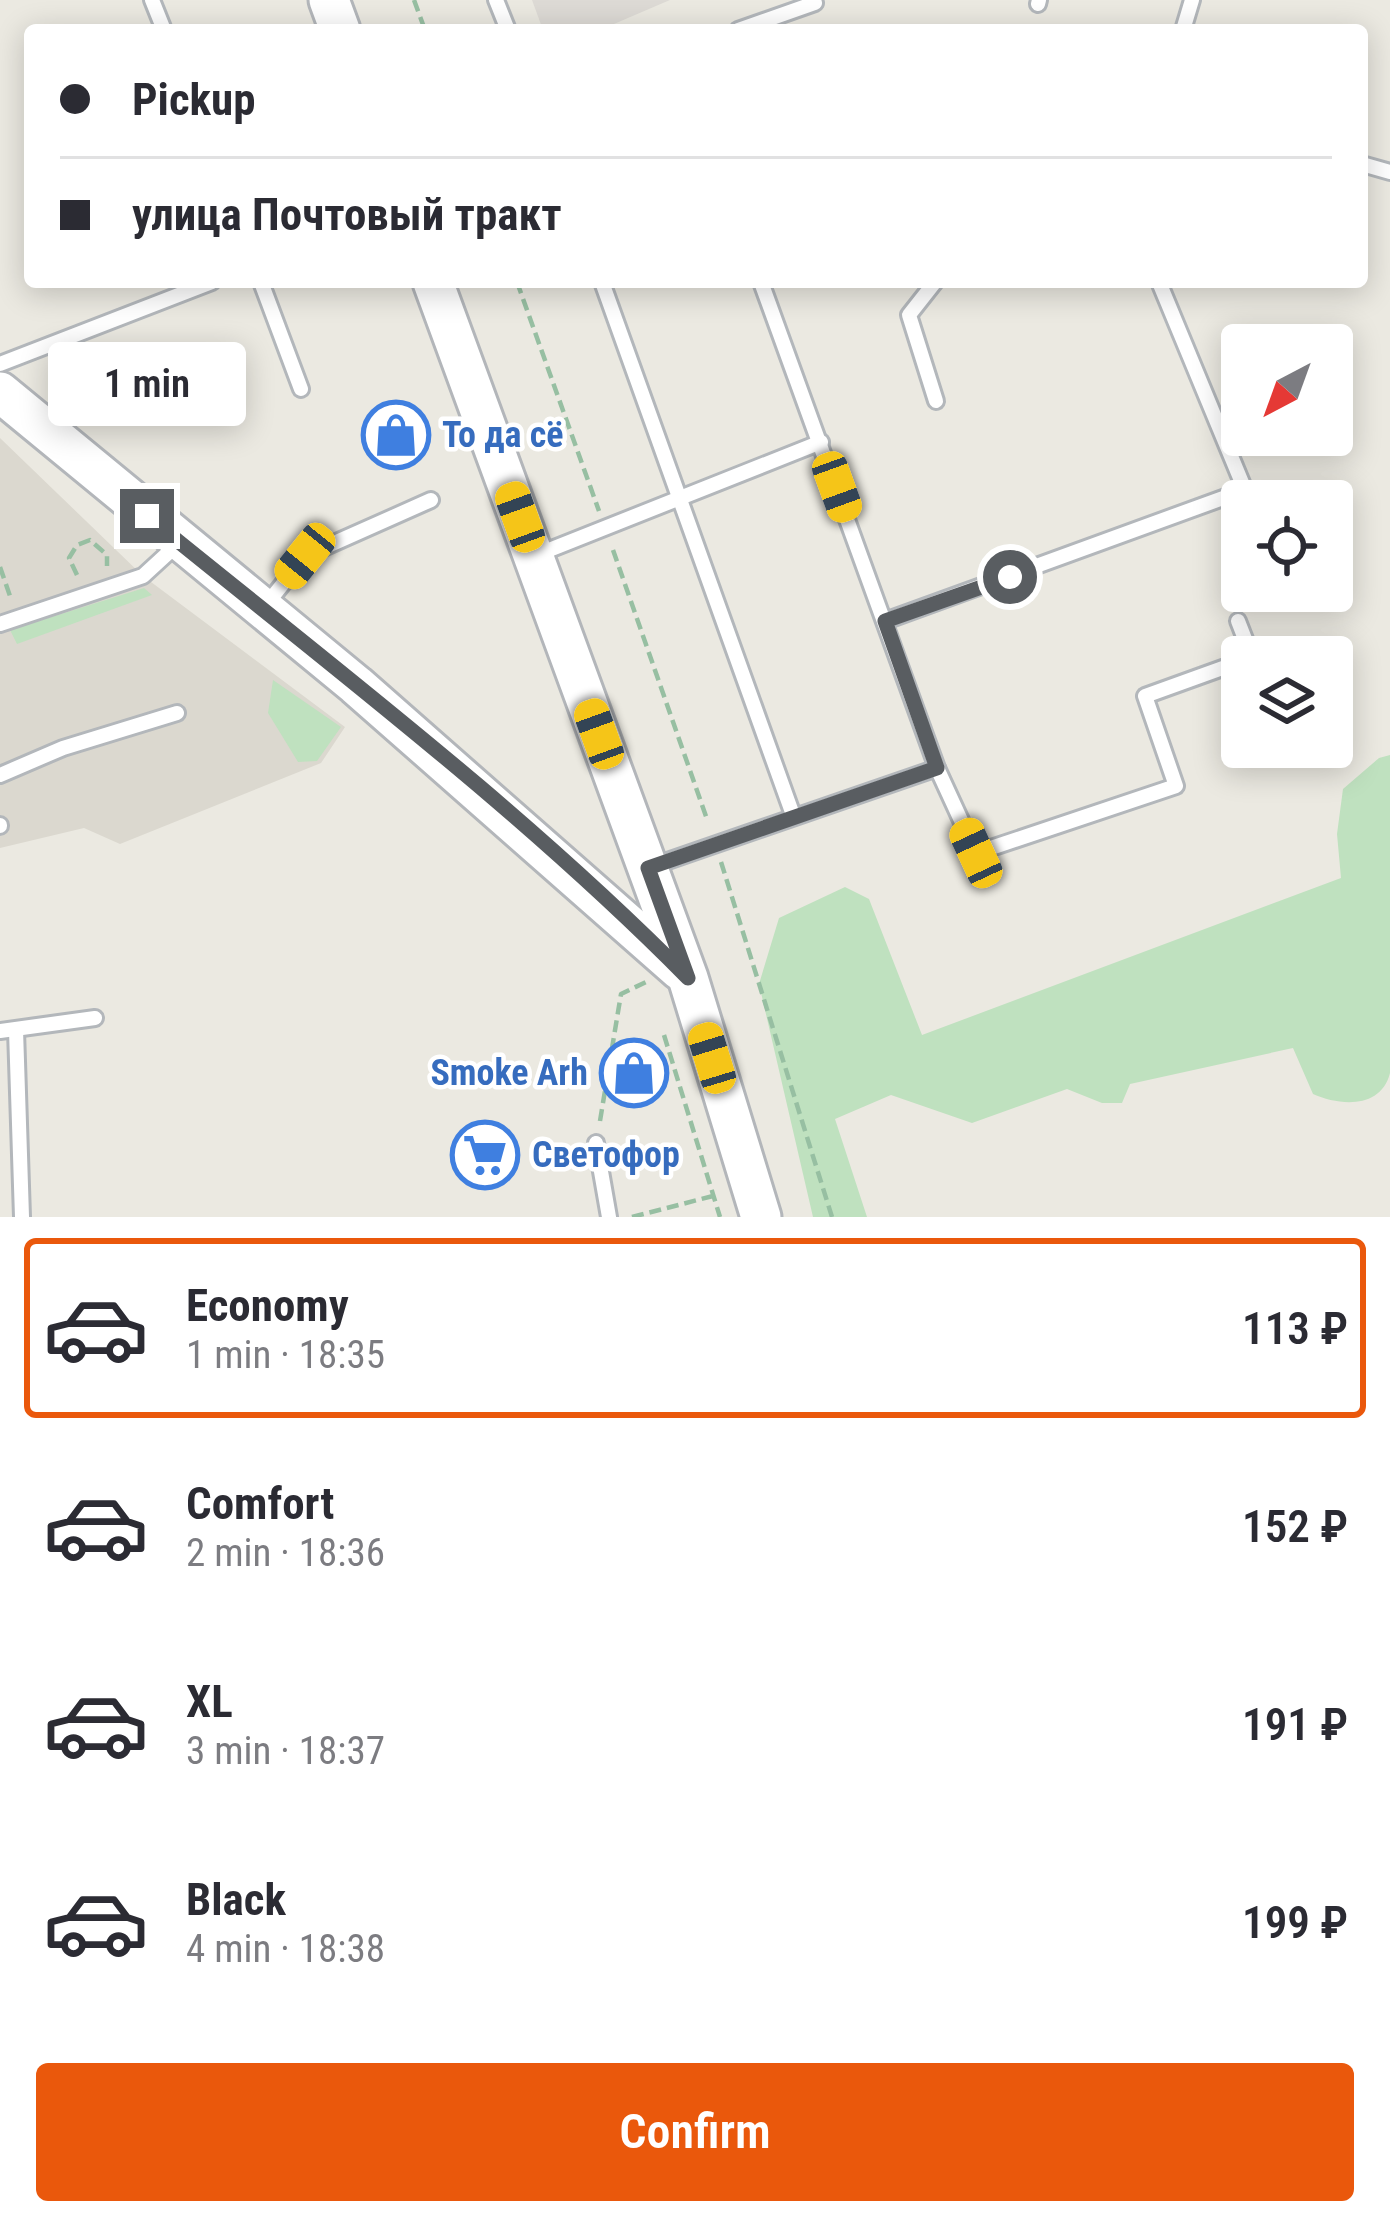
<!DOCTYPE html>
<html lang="en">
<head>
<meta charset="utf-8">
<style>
  body { margin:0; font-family:"Roboto Condensed",sans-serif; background:#f2f2f3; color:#2b2b33; height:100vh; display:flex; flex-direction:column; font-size:45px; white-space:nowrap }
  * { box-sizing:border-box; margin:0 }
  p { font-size:39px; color:#7c7c81 }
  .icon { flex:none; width:66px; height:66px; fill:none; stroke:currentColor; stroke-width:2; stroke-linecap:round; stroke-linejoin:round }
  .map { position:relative; height:1217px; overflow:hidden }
  .sheet { display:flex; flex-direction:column; background:#fff; flex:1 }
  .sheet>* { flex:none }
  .hud { position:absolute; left:24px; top:24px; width:1344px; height:264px; border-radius:12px; box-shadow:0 6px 30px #0003; display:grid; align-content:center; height:264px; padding:0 36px; background:#fff }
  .needle { width:78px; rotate:221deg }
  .controls { position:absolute; left:1221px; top:324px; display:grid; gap:24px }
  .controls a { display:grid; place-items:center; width:132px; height:132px; border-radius:12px; background:#fff; box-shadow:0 6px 30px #0003; font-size:60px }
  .end { position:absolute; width:54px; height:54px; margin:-27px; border:15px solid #595d61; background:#fff; box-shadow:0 0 0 6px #fff }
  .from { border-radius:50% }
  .bubble { position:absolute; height:84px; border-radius:12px; background:#fff; box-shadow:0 6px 30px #0003; font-size:39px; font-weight:600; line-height:84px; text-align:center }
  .car { position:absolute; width:36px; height:72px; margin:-36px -18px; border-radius:15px; box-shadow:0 0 9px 3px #0007; background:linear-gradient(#f5c518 24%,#345 0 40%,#f5c518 0 76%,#345 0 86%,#f5c518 0) }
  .hud b { display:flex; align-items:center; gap:42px; height:114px; font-size:45px }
  .hud b+b { border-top:3px solid #e1e1e2 }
  .hud i { width:30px; height:30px; background:#2b2b33 }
  ul { padding:21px 0 0; list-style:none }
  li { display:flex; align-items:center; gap:36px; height:180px; margin:0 24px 18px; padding:0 12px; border:6px solid transparent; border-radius:12px }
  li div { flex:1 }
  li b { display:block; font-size:45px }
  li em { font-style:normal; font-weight:600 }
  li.on { border-color:#ea580c }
  li>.icon { width:108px; height:108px; stroke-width:1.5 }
  .cta { display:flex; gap:24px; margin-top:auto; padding:24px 36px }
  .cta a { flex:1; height:138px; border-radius:12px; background:#ea580c; color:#fff; font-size:48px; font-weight:600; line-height:138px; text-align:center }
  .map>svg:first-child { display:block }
  .industrial { fill:#dddad5 }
  .education { fill:#dbd8cf }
  .green { fill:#bfe1bf }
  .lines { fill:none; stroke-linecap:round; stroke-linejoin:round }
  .lane-casing { stroke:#b3b7bb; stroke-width:20 }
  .secondary-casing { stroke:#b3b6ba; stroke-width:45 }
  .path { stroke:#97bfa2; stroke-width:4.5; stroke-dasharray:12 6; stroke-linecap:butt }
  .lane { stroke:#fff; stroke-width:14 }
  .secondary { stroke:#fff; stroke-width:39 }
  .route { stroke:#595d61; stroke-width:15 }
  .labels { text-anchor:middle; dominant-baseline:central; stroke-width:9; stroke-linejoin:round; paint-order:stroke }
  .shop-label { font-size:36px; font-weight:bold; fill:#366cbe; stroke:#fff; text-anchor:start }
</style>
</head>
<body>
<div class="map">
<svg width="1390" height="1217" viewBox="0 0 1390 1217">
  <rect width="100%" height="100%" fill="#ebe9e1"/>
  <path class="industrial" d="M 532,0 L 670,0 L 600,30 L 543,30 Z"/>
  <path class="education" d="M 0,438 L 143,576 L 345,727 L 321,763 L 120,844 L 84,828 L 0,848 Z"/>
  <g class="green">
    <path d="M 144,588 L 152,595 L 17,644 L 10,630 Z"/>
    <path d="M 273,680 L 341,727 L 317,761 L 298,762 L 268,713 Z"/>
    <path d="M 1390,755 L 1390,1073 C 1381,1109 1340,1106 1313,1094 L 1293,1048 L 1130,1084 L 1122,1103 L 1102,1103 L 1067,1089 L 972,1123 L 891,1095 L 835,1119 L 867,1217 L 813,1217 L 759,984 L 779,918 L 845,887 L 869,899 L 922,1035 L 1341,878 L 1337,834 L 1343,789 L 1379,758 Z"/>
  </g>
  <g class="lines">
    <defs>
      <g id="lane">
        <path d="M 152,0 L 164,30"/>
        <path d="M 496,0 L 508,30"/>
        <path d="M 1038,4 L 1039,0"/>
        <path d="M 738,30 L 815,3"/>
        <path d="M 1183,30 L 1192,0"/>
        <path d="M 1362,164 L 1390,172"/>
        <path d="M 261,282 L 301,389"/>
        <path d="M 602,282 L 793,815"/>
        <path d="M 761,282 L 937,768 L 976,853 L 1176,786 L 1145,696 L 1242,661"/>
        <path d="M 935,282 L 909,315 L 936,401"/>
        <path d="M 0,364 L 212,282"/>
        <path d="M 539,554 L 821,442"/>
        <path d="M 266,605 L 305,556 L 431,500"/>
        <path d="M 885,621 L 1245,490 L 1159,282"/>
        <path d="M 1238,621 L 1252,657"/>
        <path d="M 0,624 L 143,576 L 180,542"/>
        <path d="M 0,775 L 63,748 L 177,713"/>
        <path d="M 0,825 L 0,826"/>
        <path d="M 653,866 L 937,768"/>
        <path d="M 16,1030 L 22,1217"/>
        <path d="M 0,1031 L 95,1018"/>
        <path d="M 596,1143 L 609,1217"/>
      </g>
      <g id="secondary">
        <path d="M 329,0 L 340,30"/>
        <path d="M 433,282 L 688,978 L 761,1217"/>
        <path d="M 0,392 L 356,685 L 680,970"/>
      </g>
    </defs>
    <use href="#lane" class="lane-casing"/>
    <use href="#secondary" class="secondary-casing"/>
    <g class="path">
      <path d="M 414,0 L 425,30"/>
      <path d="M 517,282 L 599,511"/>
      <path d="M 613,550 L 708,822"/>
      <path d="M 0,567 L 10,596"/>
      <path d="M 77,575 L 69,558 L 77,545 L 90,540 L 107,555 L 107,566"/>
      <path d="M 721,862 L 832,1217"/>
      <path d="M 664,1035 L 720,1217"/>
      <path d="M 600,1121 L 621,994 L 646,982"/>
      <path d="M 632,1217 L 713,1196"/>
    </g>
    <use href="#lane" class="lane"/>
    <use href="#secondary" class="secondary"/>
  </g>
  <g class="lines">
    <path class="route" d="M 147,516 C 330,665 522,810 688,978 L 648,868 L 937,768 L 885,621 L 1010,577"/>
  </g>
  <defs>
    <symbol id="shop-ring" viewBox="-11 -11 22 22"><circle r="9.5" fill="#fff" stroke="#3f7fe0" stroke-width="1.5"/><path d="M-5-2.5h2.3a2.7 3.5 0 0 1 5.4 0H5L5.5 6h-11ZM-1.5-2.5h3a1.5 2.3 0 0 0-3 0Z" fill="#3f7fe0"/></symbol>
    <symbol id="supermarket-ring" viewBox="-11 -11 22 22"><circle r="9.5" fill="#fff" stroke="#3f7fe0" stroke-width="1.5"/><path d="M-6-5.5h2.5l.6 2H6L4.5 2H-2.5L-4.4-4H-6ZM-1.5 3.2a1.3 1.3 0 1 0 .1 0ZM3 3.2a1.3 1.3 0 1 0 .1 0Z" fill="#3f7fe0"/></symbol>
  </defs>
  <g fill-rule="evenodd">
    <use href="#shop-ring" x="358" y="397" width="76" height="76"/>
    <use href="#shop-ring" x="596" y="1035" width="76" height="76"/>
    <use href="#supermarket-ring" x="447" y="1117" width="76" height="76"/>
  </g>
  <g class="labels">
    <g class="shop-label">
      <text x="442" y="435">То да сё</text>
      <text x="588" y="1073" text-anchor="end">Smoke Arh</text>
      <text x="532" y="1155">Светофор</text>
    </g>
  </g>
</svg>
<div class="controls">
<a><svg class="needle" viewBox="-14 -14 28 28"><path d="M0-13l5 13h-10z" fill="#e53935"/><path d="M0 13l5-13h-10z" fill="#7c7c81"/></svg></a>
<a><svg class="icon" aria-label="locate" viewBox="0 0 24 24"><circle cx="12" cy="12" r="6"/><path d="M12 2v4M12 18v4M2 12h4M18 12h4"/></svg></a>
<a><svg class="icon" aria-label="layers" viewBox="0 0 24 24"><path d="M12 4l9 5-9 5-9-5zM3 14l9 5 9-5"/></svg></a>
</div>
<i class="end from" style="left:1010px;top:577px"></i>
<i class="end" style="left:147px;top:516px"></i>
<div class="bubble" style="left:48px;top:342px;width:198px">1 min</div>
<i class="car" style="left:837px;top:487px;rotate:160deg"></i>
<i class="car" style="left:520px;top:517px;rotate:340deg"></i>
<i class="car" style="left:305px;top:556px;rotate:219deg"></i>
<i class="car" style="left:599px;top:734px;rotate:340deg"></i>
<i class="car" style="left:976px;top:853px;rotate:335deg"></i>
<i class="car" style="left:712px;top:1058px;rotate:343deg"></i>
<div class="hud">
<b><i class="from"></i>Pickup</b>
<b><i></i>улица Почтовый тракт</b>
</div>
</div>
<section class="sheet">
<ul>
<li class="on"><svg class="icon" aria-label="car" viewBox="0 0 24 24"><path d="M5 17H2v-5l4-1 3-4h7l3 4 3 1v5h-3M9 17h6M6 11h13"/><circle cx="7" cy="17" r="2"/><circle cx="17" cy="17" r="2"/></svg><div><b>Economy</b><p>1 min · 18:35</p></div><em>113 ₽</em></li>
<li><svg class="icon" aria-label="car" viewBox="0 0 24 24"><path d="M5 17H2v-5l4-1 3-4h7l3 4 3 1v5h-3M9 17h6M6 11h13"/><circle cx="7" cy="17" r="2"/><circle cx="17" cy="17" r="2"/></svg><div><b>Comfort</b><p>2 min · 18:36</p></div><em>152 ₽</em></li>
<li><svg class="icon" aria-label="car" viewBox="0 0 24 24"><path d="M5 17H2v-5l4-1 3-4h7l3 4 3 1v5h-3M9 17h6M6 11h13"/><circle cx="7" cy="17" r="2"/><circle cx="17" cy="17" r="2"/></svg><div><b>XL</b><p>3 min · 18:37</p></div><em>191 ₽</em></li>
<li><svg class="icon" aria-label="car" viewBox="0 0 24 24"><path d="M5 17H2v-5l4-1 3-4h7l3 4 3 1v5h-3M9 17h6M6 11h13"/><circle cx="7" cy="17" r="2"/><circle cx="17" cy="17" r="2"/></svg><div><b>Black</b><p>4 min · 18:38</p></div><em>199 ₽</em></li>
</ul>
<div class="cta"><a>Confirm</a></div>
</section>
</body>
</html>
